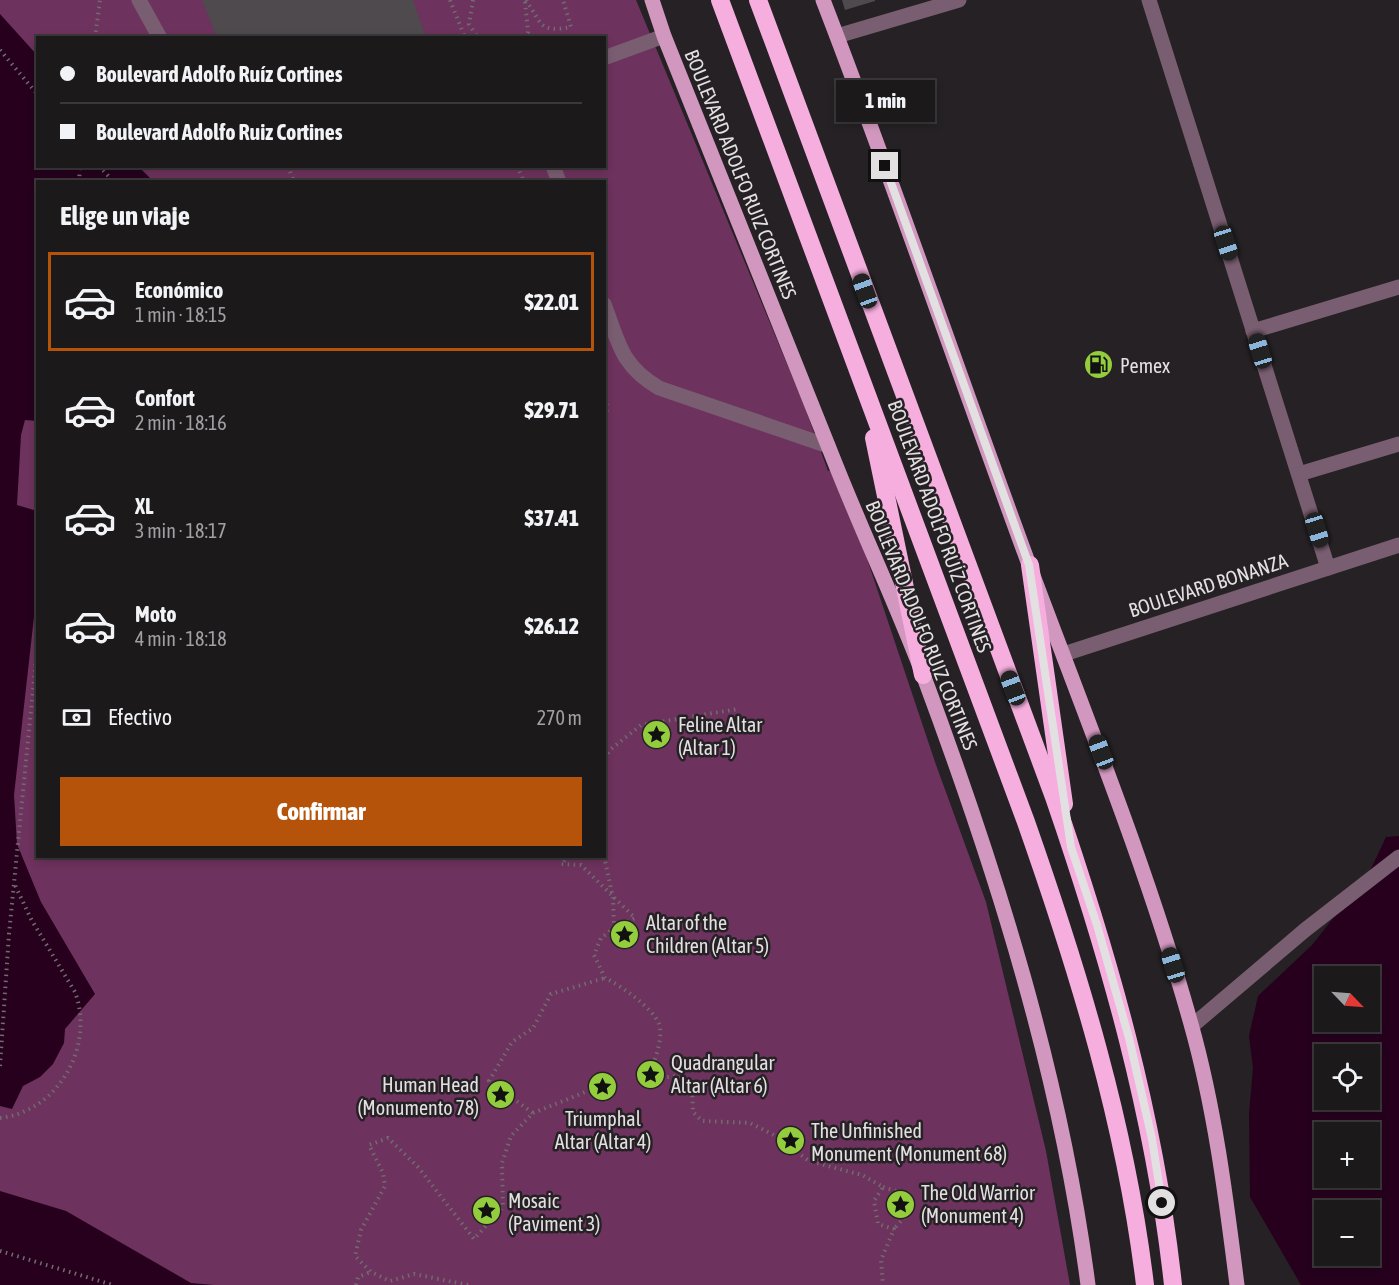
<!DOCTYPE html>
<html lang="es">
<head>
<meta charset="utf-8">
<style>
  body { margin:0; font-family:"Asap Condensed",sans-serif; background:#292628; color:#f1f3f6; height:100vh; display:flex; flex-direction:column; font-size:22px; white-space:nowrap }
  * { box-sizing:border-box; margin:0 }
  p { font-size:20px; color:#a0a0a3 }
  .icon { flex:none; width:33px; height:33px; fill:none; stroke:currentColor; stroke-width:2; stroke-linecap:round; stroke-linejoin:round }
  .map { position:relative; flex:1; overflow:hidden }
  .panel { position:absolute; left:36px; top:180px; width:570px; height:678px; display:flex; flex-direction:column; background:#1c191b; border-radius:0px; box-shadow:0 3px 9px #0003,0 0 0 2px #3a383a }
  .panel>* { flex:none }
  .hud { position:absolute; left:36px; top:36px; width:570px; height:132px; border-radius:0px; box-shadow:0 3px 9px #0003,0 0 0 2px #3a383a; display:grid; align-content:center; height:132px; padding:0 24px; background:#1c191b }
  .needle { width:39px; rotate:115deg }
  .fabs { position:absolute; left:1314px; top:966px; display:grid; gap:12px }
  .fabs a { display:grid; place-items:center; width:66px; height:66px; border-radius:0px; background:#1c191b; box-shadow:0 3px 9px #0003,0 0 0 2px #3a383a; font-size:30px }
  .end { position:absolute; width:27px; height:27px; margin:-14px; border:8px solid #e3e0e2; background:#111; box-shadow:0 0 0 3px #111 }
  .from { border-radius:50% }
  .bubble { position:absolute; height:42px; border-radius:0px; background:#1c191b; box-shadow:0 3px 9px #0003,0 0 0 2px #3a383a; font-size:20px; font-weight:800; line-height:42px; text-align:center }
  .car { position:absolute; width:18px; height:36px; margin:-18px -9px; border-radius:8px; box-shadow:0 0 4px 2px #0007; background:linear-gradient(#222 24%,#8ab4d8 0 40%,#222 0 76%,#8ab4d8 0 86%,#222 0) }
  .hud b { display:flex; align-items:center; gap:21px; height:57px; font-size:22px }
  .hud b+b { border-top:2px solid #3a383a }
  .hud i { width:15px; height:15px; background:#f1f3f6 }
  ul { padding:0; list-style:none }
  li { display:flex; align-items:center; gap:18px; height:99px; margin:0 12px 9px; padding:0 12px; border:3px solid transparent; border-radius:0px }
  li div { flex:1 }
  li b { display:block; font-size:22px }
  li em { font-style:normal; font-weight:800 }
  li.selected { border-color:#b45309 }
  li>.icon { width:54px; height:54px; stroke-width:1.5 }
  h2 { padding:0 24px; font-size:27px; line-height:72px }
  .pay { display:flex; align-items:center; gap:15px; height:66px; padding:0 24px; font-size:22px }
  .pay p { margin-inline-start:auto }
  .action { display:flex; gap:12px; margin-top:auto; padding:12px 24px }
  .action a { flex:1; height:69px; border-radius:0px; background:#b45309; color:#fff; font-size:24px; font-weight:800; line-height:69px; text-align:center }
  .map>svg:first-child { display:block }
  .green { fill:#6d325d }
  .water { fill:#26001d; fill-rule:evenodd }
  .building { fill:#4f4a4d }
  .lines { fill:none; stroke-linecap:round; stroke-linejoin:round }
  .path { stroke:#706c6f; stroke-width:4; stroke-dasharray:1.5 4.5; stroke-linecap:butt }
  .minor { stroke:#795d70; stroke-width:15 }
  .major { stroke:#d297bf; stroke-width:15 }
  .highway { stroke:#f5aede; stroke-width:18 }
  .route { stroke:#e3e0e2; stroke-width:8 }
  .labels { text-anchor:middle; dominant-baseline:central; stroke-width:5; stroke-linejoin:round; paint-order:stroke }
  .street-label { font-size:20px; fill:#e3e0e2; stroke:#252124 }
  .poi-label { font-size:20px; fill:#e3e0e2; stroke:#252124; text-anchor:start }
</style>
</head>
<body>
<div class="map">
<svg width="1399" height="1285" viewBox="0 0 1399 1285">
  <rect width="100%" height="100%" fill="#252124"/>
  <path class="green" d="M 0,0 L 636,0 L 804,405 L 828,471 L 837,469 L 935,762 L 986,902 L 1046,1151 L 1070,1285 L 100,1285 L 0,1251 L 0,904 L 5,490 L 12,419 L 37,419 L 38,856 L 604,856 L 604,182 L 90,182 L 76,167 L 604,166 L 604,38 L 38,38 L 37,124 L 0,85 Z"/>
  <g class="water">
    <path d="M 0,14 L 37,55 L 38,166 L 139,167 L 153,181 L 38,182 L 37,421 L 25,420 L 21,435 L 17,505 L 37,511 L 37,590 L 14,795 L 17,844 L 41,902 L 95,994 L 65,1029 L 64,1043 L 53,1064 L 40,1077 L 23,1086 L 12,1109 L 0,1106 Z"/>
    <path d="M 1399,836 L 1399,1285 L 1301,1285 L 1250,1197 L 1249,1114 L 1253,1068 L 1249,1036 L 1258,996 L 1312,945 L 1369,873 L 1386,837 ZM 1324,976 L 1370,976 L 1370,1022 L 1324,1022 ZM 1324,1054 L 1370,1054 L 1370,1100 L 1324,1100 ZM 1324,1132 L 1370,1132 L 1370,1178 L 1324,1178 ZM 1324,1210 L 1370,1210 L 1370,1256 L 1324,1256 Z"/>
    <path d="M 0,1191 L 66,1211 L 191,1283 L 214,1285 L 0,1285 Z"/>
  </g>
  <g class="building">
    <path d="M 202,0 L 413,0 L 426,38 L 217,38 Z"/>
    <path d="M 842,0 L 875,0 L 875,1 L 845,10 Z"/>
  </g>
  <g class="lines">
    <g class="path">
      <path d="M 450,0 L 465,38"/>
      <path d="M 473,0 L 469,24 L 478,38"/>
      <path d="M 526,0 C 542,24 539,33 571,27 L 563,0"/>
      <path d="M 95,38 L 100,0"/>
      <path d="M 524,38 L 528,32 L 525,1"/>
      <path d="M 0,50 L 38,95"/>
      <path d="M 99,166 L 114,182"/>
      <path d="M 288,166 L 294,182"/>
      <path d="M 517,166 L 524,182"/>
      <path d="M 79,182 L 80,166"/>
      <path d="M 604,374 L 607,408 L 604,433"/>
      <path d="M 604,758 L 611,749 L 641,725 L 738,709"/>
      <path d="M 569,856 L 561,864 L 581,865 L 635,918 L 614,928"/>
      <path d="M 604,856 L 613,898 L 614,928 L 601,938 L 594,955 L 605,978 C 620,985 653,1008 659,1024 C 663,1037 657,1053 653,1065 L 659,1078 L 677,1076 L 692,1090 L 693,1112 L 702,1121 L 750,1123 L 776,1136 L 809,1161 L 862,1175 L 883,1187 L 874,1201 L 878,1224 L 894,1229 L 881,1260 L 883,1285"/>
      <path d="M 0,1066 L 9,934 L 38,639"/>
      <path d="M 533,1113 L 593,1089"/>
      <path d="M 0,1118 C 59,1111 95,1046 75,992 L 31,919 L 14,883"/>
      <path d="M 883,1187 L 905,1194 L 909,1212 L 894,1229"/>
      <path d="M 0,1251 L 113,1285"/>
      <path d="M 356,1285 L 358,1277 L 371,1272"/>
      <path d="M 468,1285 L 414,1274 L 390,1281 L 371,1272 L 355,1256 L 361,1230 L 385,1186 L 383,1173 L 369,1145 L 388,1138 L 418,1167 L 474,1239 L 503,1207 L 502,1163 L 511,1136 L 533,1113 L 489,1081 L 512,1042 L 533,1028 L 551,994 L 605,978"/>
    </g>
    <g class="minor">
      <path d="M 139,0 L 160,38"/>
      <path d="M 1149,0 L 1328,568"/>
      <path d="M 837,36 L 959,0"/>
      <path d="M 604,58 L 664,36"/>
      <path d="M 553,166 L 559,182"/>
      <path d="M 604,304 C 619,343 621,366 659,388 L 828,446"/>
      <path d="M 1253,331 L 1399,287"/>
      <path d="M 1299,474 L 1399,444"/>
      <path d="M 1064,654 L 1399,545"/>
      <path d="M 1192,1026 L 1305,930 L 1399,857"/>
    </g>
    <g class="major">
      <path d="M 652,0 L 664,36 C 721,180 779,324 837,468 C 865,538 897,606 924,677 C 997,873 1061,1076 1088,1285"/>
      <path d="M 823,0 C 895,186 959,375 1028,562 C 1085,715 1147,867 1191,1024 C 1215,1109 1226,1198 1237,1285"/>
    </g>
    <g class="highway">
      <path d="M 720,0 L 1026,822 C 1079,973 1126,1126 1145,1285"/>
      <path d="M 758,0 L 1054,797 C 1109,957 1155,1117 1173,1285"/>
      <path d="M 874,438 L 923,675"/>
      <path d="M 1030,565 L 1064,804"/>
    </g>
  </g>
  <g class="lines">
    <path class="route" d="M 885,166 L 1029,565 L 1071,847 L 1097,925 L 1129,1038 L 1152,1139 L 1162,1203"/>
  </g>
  <defs>
    <symbol id="fuel-disc" viewBox="-11 -11 22 22"><circle r="9.5" fill="#93cd3d" stroke="#252124"/><path d="M-5.5-6h7V0h2V4h1.3V-2.5L3-4.5l.8-.8L6-3V5H2.5V1h-1V6h-7ZM-4.2-4.7v3.2H.2V-4.7Z" fill="#111"/></symbol>
    <symbol id="sight-disc" viewBox="-11 -11 22 22"><circle r="9.5" fill="#93cd3d" stroke="#252124"/><path d="M0-6L1.8-2.2L6-1.7L2.9 1.2L3.7 5.4L0 3.3L-3.7 5.4L-2.9 1.2L-6-1.7L-1.8-2.2Z" fill="#111"/></symbol>
  </defs>
  <g fill-rule="evenodd">
    <use href="#fuel-disc" x="1082" y="348" width="33" height="33"/>
    <use href="#sight-disc" x="640" y="718" width="33" height="33"/>
    <use href="#sight-disc" x="608" y="918" width="33" height="33"/>
    <use href="#sight-disc" x="634" y="1058" width="33" height="33"/>
    <use href="#sight-disc" x="586" y="1070" width="33" height="33"/>
    <use href="#sight-disc" x="484" y="1078" width="33" height="33"/>
    <use href="#sight-disc" x="774" y="1124" width="33" height="33"/>
    <use href="#sight-disc" x="884" y="1188" width="33" height="33"/>
    <use href="#sight-disc" x="470" y="1194" width="33" height="33"/>
  </g>
  <g class="labels">
    <g class="street-label">
      <text transform="translate(741 174) rotate(68)">BOULEVARD ADOLFO RUIZ CORTINES</text>
      <text transform="translate(940 526) rotate(70)">BOULEVARD ADOLFO RUÍZ CORTINES</text>
      <text transform="translate(1208 585) rotate(-18)">BOULEVARD BONANZA</text>
      <text transform="translate(922 625) rotate(68)">BOULEVARD ADOLFO RUIZ CORTINES</text>
    </g>
    <g class="poi-label">
      <text x="1120" y="365">Pemex</text>
      <text x="678" y="724">Feline Altar<tspan x="678" dy="23">(Altar 1)</tspan></text>
      <text x="646" y="922">Altar of the<tspan x="646" dy="23">Children (Altar 5)</tspan></text>
      <text x="671" y="1062">Quadrangular<tspan x="671" dy="23">Altar (Altar 6)</tspan></text>
      <text x="479" y="1084" text-anchor="end">Human Head<tspan x="479" dy="23">(Monumento 78)</tspan></text>
      <text x="603" y="1118" text-anchor="middle">Triumphal<tspan x="603" dy="23">Altar (Altar 4)</tspan></text>
      <text x="811" y="1130">The Unfinished<tspan x="811" dy="23">Monument (Monument 68)</tspan></text>
      <text x="921" y="1192">The Old Warrior<tspan x="921" dy="23">(Monument 4)</tspan></text>
      <text x="508" y="1200">Mosaic<tspan x="508" dy="23">(Paviment 3)</tspan></text>
    </g>
  </g>
</svg>
<div class="fabs">
<a><svg class="needle" viewBox="-14 -14 28 28"><path d="M0-13l5 13h-10z" fill="#e53935"/><path d="M0 13l5-13h-10z" fill="#a0a0a3"/></svg></a>
<a><svg class="icon" aria-label="locate" viewBox="0 0 24 24"><circle cx="12" cy="12" r="6"/><path d="M12 2v4M12 18v4M2 12h4M18 12h4"/></svg></a>
<a>+</a>
<a>−</a>
</div>
<i class="end from" style="left:1162px;top:1203px"></i>
<i class="end" style="left:885px;top:166px"></i>
<div class="bubble" style="left:836px;top:80px;width:99px">1 min</div>
<i class="car" style="left:1226px;top:243px;rotate:162deg"></i>
<i class="car" style="left:865px;top:291px;rotate:340deg"></i>
<i class="car" style="left:1260px;top:351px;rotate:343deg"></i>
<i class="car" style="left:1317px;top:530px;rotate:163deg"></i>
<i class="car" style="left:1013px;top:688px;rotate:339deg"></i>
<i class="car" style="left:1101px;top:752px;rotate:339deg"></i>
<i class="car" style="left:1173px;top:965px;rotate:343deg"></i>
<div class="hud">
<b><i class="from"></i>Boulevard Adolfo Ruíz Cortines</b>
<b><i></i>Boulevard Adolfo Ruiz Cortines</b>
</div>
<section class="panel">
<h2>Elige un viaje</h2>
<ul>
<li class="selected"><svg class="icon" aria-label="car" viewBox="0 0 24 24"><path d="M5 17H2v-5l4-1 3-4h7l3 4 3 1v5h-3M9 17h6M6 11h13"/><circle cx="7" cy="17" r="2"/><circle cx="17" cy="17" r="2"/></svg><div><b>Económico</b><p>1 min · 18:15</p></div><em>$22.01</em></li>
<li><svg class="icon" aria-label="car" viewBox="0 0 24 24"><path d="M5 17H2v-5l4-1 3-4h7l3 4 3 1v5h-3M9 17h6M6 11h13"/><circle cx="7" cy="17" r="2"/><circle cx="17" cy="17" r="2"/></svg><div><b>Confort</b><p>2 min · 18:16</p></div><em>$29.71</em></li>
<li><svg class="icon" aria-label="car" viewBox="0 0 24 24"><path d="M5 17H2v-5l4-1 3-4h7l3 4 3 1v5h-3M9 17h6M6 11h13"/><circle cx="7" cy="17" r="2"/><circle cx="17" cy="17" r="2"/></svg><div><b>XL</b><p>3 min · 18:17</p></div><em>$37.41</em></li>
<li><svg class="icon" aria-label="car" viewBox="0 0 24 24"><path d="M5 17H2v-5l4-1 3-4h7l3 4 3 1v5h-3M9 17h6M6 11h13"/><circle cx="7" cy="17" r="2"/><circle cx="17" cy="17" r="2"/></svg><div><b>Moto</b><p>4 min · 18:18</p></div><em>$26.12</em></li>
</ul>
<div class="pay"><svg class="icon" aria-label="cash" viewBox="0 0 24 24"><path d="M3 7h18v10H3z"/><circle cx="12" cy="12" r="2"/></svg>Efectivo<p>270 m</p></div>
<div class="action"><a>Confirmar</a></div>
</section>
</div>
</body>
</html>
